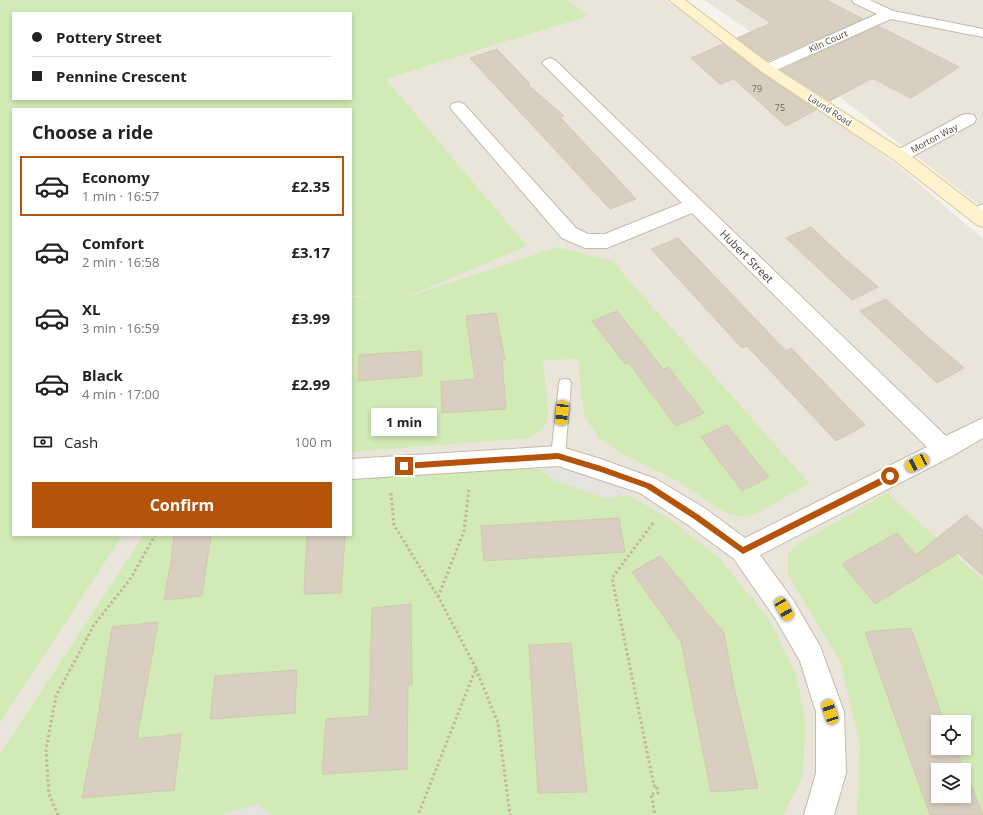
<!DOCTYPE html>
<html lang="en">
<head>
<meta charset="utf-8">
<style>
  body { margin:0; font-family:"Open Sans",sans-serif; background:#f2f2f2; color:#222; height:100vh; display:flex; flex-direction:column; font-size:15px; white-space:nowrap }
  * { box-sizing:border-box; margin:0 }
  p { font-size:13px; color:#767676 }
  .icon { flex:none; width:22px; height:22px; fill:none; stroke:currentColor; stroke-width:2; stroke-linecap:round; stroke-linejoin:round }
  .map { position:relative; flex:1; overflow:hidden }
  .sheet { position:absolute; left:12px; top:108px; width:340px; height:428px; display:flex; flex-direction:column; background:#fff; border-radius:0px; box-shadow:0 2px 6px #0003 }
  .sheet>* { flex:none }
  .guide { position:absolute; left:12px; top:12px; width:340px; height:88px; border-radius:0px; box-shadow:0 2px 6px #0003; display:grid; align-content:center; height:88px; padding:0 20px; background:#fff }
  .controls { position:absolute; left:931px; top:715px; display:grid; gap:8px }
  .controls a { display:grid; place-items:center; width:40px; height:40px; border-radius:0px; background:#fff; box-shadow:0 2px 6px #0003; font-size:20px }
  .end { position:absolute; width:18px; height:18px; margin:-9px; border:5px solid #b45309; background:#fff; box-shadow:0 0 0 2px #fff }
  .from { border-radius:50% }
  .bubble { position:absolute; height:28px; border-radius:0px; background:#fff; box-shadow:0 2px 6px #0003; font-size:13px; font-weight:700; line-height:28px; text-align:center }
  .car { position:absolute; width:12px; height:24px; margin:-12px -6px; border-radius:5px; box-shadow:0 0 3px 1px #0007; background:linear-gradient(#f5c518 24%,#345 0 40%,#f5c518 0 76%,#345 0 86%,#f5c518 0) }
  .guide b { display:flex; align-items:center; gap:14px; height:38px; font-size:15px }
  .guide b+b { border-top:1px solid #e0e0e0 }
  .guide i { width:10px; height:10px; background:#222 }
  ul { padding:0; list-style:none }
  li { display:flex; align-items:center; gap:12px; height:60px; margin:0 8px 6px; padding:0 12px; border:2px solid transparent; border-radius:0px }
  li div { flex:1 }
  li b { display:block; font-size:15px }
  li em { font-style:normal; font-weight:700 }
  li.selected { border-color:#b45309 }
  li>.icon { width:36px; height:36px; stroke-width:1.5 }
  h2 { padding:0 20px; font-size:18px; line-height:48px }
  .pay { display:flex; align-items:center; gap:10px; height:44px; padding:0 20px; font-size:15px }
  .pay p { margin-inline-start:auto }
  .action { display:flex; gap:8px; margin-top:auto; padding:8px 20px }
  .action a { flex:1; height:46px; border-radius:0px; background:#b45309; color:#fff; font-size:16px; font-weight:700; line-height:46px; text-align:center }
  .map>svg:first-child { display:block }
  .residential { fill:#eae5da; fill-rule:evenodd }
  .green { fill:#d2eab5; fill-rule:evenodd }
  .parking { fill:#e5e3e0 }
  .building { fill:#d8cfc1; stroke:#d3c7b4; fill-rule:evenodd }
  .lines { fill:none; stroke-linecap:round; stroke-linejoin:round }
  .lane-casing { stroke:#c2bbae; stroke-width:2 }
  .street-casing { stroke:#c2bbae; stroke-width:2 }
  .secondary-casing { stroke:#d6c79b; stroke-width:2 }
  .path { stroke:#c4b79f; stroke-width:3; stroke-dasharray:2.5 2.5; stroke-linecap:butt }
  .lane { fill:#fff; fill-rule:evenodd }
  .street { fill:#fff; fill-rule:evenodd }
  .secondary { fill:#fff3cd; fill-rule:evenodd }
  .route { fill:#b45309 }
  .labels { text-anchor:middle; dominant-baseline:central; stroke-width:3; stroke-linejoin:round; paint-order:stroke }
  .far-street-label { font-size:9px; fill:#4b4439; stroke:#fff }
  .number-label { font-size:9px; fill:#6e675b }
  .street-label { font-size:11px; fill:#4b4439; stroke:#fff }
</style>
</head>
<body>
<div class="map">
<svg width="983" height="815" viewBox="0 0 983 815">
  <rect width="100%" height="100%" fill="#f6f3ec"/>
  <g class="residential">
    <path d="M 567,0 L 666,0 L 897,165 L 983,239 L 983,815 L 0,815 L 0,723 L 123,535 L 351,535 L 351,295 L 392,302 L 526,245 L 386,79 L 587,16 ZM 938,722 L 964,722 L 964,748 L 938,748 ZM 938,770 L 964,770 L 964,796 L 938,796 Z"/>
    <path d="M 704,0 L 983,0 L 983,208 L 796,63 Z"/>
  </g>
  <g class="green">
    <path d="M 0,0 L 567,0 L 588,16 L 386,79 L 527,246 L 399,300 L 557,247 L 612,261 L 809,483 L 758,513 L 741,517 L 724,512 L 676,480 L 621,453 L 600,439 L 584,416 L 578,359 L 543,360 L 548,412 L 544,428 L 529,438 L 351,452 L 351,297 L 373,299 L 351,295 L 351,109 L 13,109 L 13,535 L 123,535 L 0,723 ZM 13,13 L 351,13 L 351,99 L 13,99 Z"/>
    <path d="M 540,469 L 554,480 L 605,498 L 629,495 L 671,520 L 719,558 L 769,619 L 796,674 L 806,724 L 802,779 L 783,815 L 271,815 L 258,804 L 222,815 L 0,815 L 0,754 L 144,535 L 351,535 L 351,474 Z"/>
    <path d="M 887,493 L 983,580 L 983,815 L 857,815 L 860,743 L 840,661 L 788,575 L 788,553 L 803,541 ZM 938,722 L 964,722 L 964,748 L 938,748 ZM 938,770 L 964,770 L 964,796 L 938,796 Z"/>
  </g>
  <g class="parking">
    <path d="M 540,469 L 565,470 L 586,474 L 609,483 L 629,495 L 605,498 L 554,480 Z"/>
    <path d="M 258,804 L 271,815 L 222,815 L 223,814 Z"/>
  </g>
  <g class="building">
    <path d="M 736,0 L 826,0 L 863,19 L 768,61 L 737,38 L 771,23 Z"/>
    <path d="M 878,26 L 959,67 L 911,98 L 872,78 L 830,101 L 781,70 Z"/>
    <path d="M 723,44 L 761,73 L 816,110 L 786,126 L 734,79 L 720,84 L 691,58 Z"/>
    <path d="M 497,49 L 530,84 L 528,85 L 564,116 L 560,117 L 636,199 L 610,209 L 470,58 Z"/>
    <path d="M 811,227 L 843,257 L 878,287 L 852,300 L 786,238 Z"/>
    <path d="M 678,238 L 786,351 L 791,348 L 865,425 L 836,441 L 747,346 L 742,348 L 651,249 Z"/>
    <path d="M 886,299 L 923,333 L 964,368 L 937,383 L 860,311 Z"/>
    <path d="M 617,311 L 663,369 L 668,367 L 704,413 L 676,426 L 628,362 L 625,364 L 592,321 Z"/>
    <path d="M 496,313 L 505,360 L 502,361 L 506,409 L 442,413 L 441,382 L 475,379 L 466,316 Z"/>
    <path d="M 421,351 L 422,376 L 358,381 L 359,355 Z"/>
    <path d="M 727,425 L 769,477 L 742,491 L 701,437 Z"/>
    <path d="M 966,515 L 983,530 L 983,576 L 958,553 L 875,604 L 842,564 L 897,533 L 916,555 Z"/>
    <path d="M 619,518 L 625,552 L 484,561 L 481,526 Z"/>
    <path d="M 174,535 L 211,535 L 202,596 L 164,600 L 171,562 Z"/>
    <path d="M 307,535 L 345,535 L 341,593 L 304,594 Z"/>
    <path d="M 660,556 L 724,633 L 734,687 L 758,788 L 711,792 L 681,641 L 632,572 Z"/>
    <path d="M 411,604 L 412,685 L 408,685 L 407,769 L 322,774 L 326,719 L 369,716 L 372,608 Z"/>
    <path d="M 158,622 L 137,739 L 181,734 L 174,790 L 82,798 L 93,743 L 94,743 L 112,627 Z"/>
    <path d="M 911,628 L 944,722 L 938,722 L 938,748 L 956,748 L 983,815 L 930,815 L 865,632 ZM 938,770 L 964,770 L 964,796 L 938,796 Z"/>
    <path d="M 571,643 L 587,792 L 538,793 L 529,645 Z"/>
    <path d="M 297,670 L 295,713 L 210,719 L 215,676 Z"/>
  </g>
  <g class="lines">
    <defs>
      <g id="lane">
        <path d="M 983,204 L 983,213 L 974,217 L 970,216 L 969,213 L 970,210 Z"/>
        <path d="M 565,379 L 570,380 L 571,384 L 565,456 L 563,460 L 558,462 L 553,460 L 551,456 L 559,384 L 560,380 Z"/>
      </g>
      <g id="street">
        <path d="M 852,0 L 870,0 L 893,11 L 983,29 L 983,37 L 891,19 L 772,72 L 767,74 L 762,72 L 759,69 L 762,66 L 877,14 L 854,3 Z"/>
        <path d="M 550,58 L 555,60 L 946,436 L 983,418 L 983,438 L 952,456 L 760,555 L 793,600 L 820,646 L 844,712 L 846,773 L 834,815 L 804,815 L 816,773 L 816,712 L 800,661 L 775,618 L 734,559 L 688,525 L 640,493 L 558,466 L 351,479 L 351,459 L 558,446 L 601,459 L 656,479 L 706,509 L 745,538 L 927,447 L 692,213 L 607,248 L 585,248 L 562,238 L 452,110 L 450,107 L 452,104 L 458,102 L 464,104 L 576,228 L 588,234 L 605,234 L 682,203 L 542,63 L 545,60 Z"/>
        <path d="M 968,114 L 974,115 L 976,119 L 974,123 L 906,160 L 900,162 L 894,160 L 891,156 L 894,152 L 962,115 Z"/>
      </g>
      <path id="secondary" d="M 669,0 L 685,0 L 772,66 L 906,152 L 983,211 L 983,227 L 977,225 L 894,160 L 762,72 Z"/>
    </defs>
    <use href="#lane" class="lane-casing"/>
    <use href="#street" class="street-casing"/>
    <use href="#secondary" class="secondary-casing"/>
    <g class="path">
      <path d="M 391,493 L 394,525 L 440,600 L 476,668 L 418,815"/>
      <path d="M 653,523 L 612,578 L 654,786 L 656,785 L 658,793 L 651,794 L 655,815"/>
      <path d="M 438,597 L 464,531 L 469,489"/>
      <path d="M 476,669 L 498,723 L 510,815"/>
      <path d="M 58,815 L 49,794 L 46,750 L 56,696 L 94,625 L 131,578 L 155,535"/>
    </g>
    <use href="#lane" class="lane"/>
    <use href="#street" class="street"/>
    <use href="#secondary" class="secondary"/>
  </g>
  <path class="route" d="M 558,453 L 601,466 L 651,484 L 699,515 L 743,547 L 888,474 L 890,473 L 894,476 L 893,479 L 743,554 L 694,519 L 646,488 L 601,472 L 558,459 L 404,469 L 401,466 L 404,463 Z"/>
  <g class="labels">
    <g class="far-street-label">
      <text transform="translate(828 41) rotate(-24)">Kiln Court</text>
      <text transform="translate(830 110) rotate(33)">Laund Road</text>
      <text transform="translate(934 138) rotate(-28)">Morton Way</text>
    </g>
    <g class="number-label">
      <text x="757" y="88">79</text>
      <text x="780" y="107">75</text>
    </g>
    <g class="street-label">
      <text transform="translate(747 256) rotate(45)">Hubert Street</text>
    </g>
  </g>
</svg>
<div class="controls">
<a><svg class="icon" aria-label="locate" viewBox="0 0 24 24"><circle cx="12" cy="12" r="6"/><path d="M12 2v4M12 18v4M2 12h4M18 12h4"/></svg></a>
<a><svg class="icon" aria-label="layers" viewBox="0 0 24 24"><path d="M12 4l9 5-9 5-9-5zM3 14l9 5 9-5"/></svg></a>
</div>
<i class="end from" style="left:890px;top:476px"></i>
<i class="end" style="left:404px;top:466px"></i>
<div class="bubble" style="left:371px;top:408px;width:66px">1 min</div>
<i class="car" style="left:562px;top:413px;rotate:186deg"></i>
<i class="car" style="left:917px;top:463px;rotate:243deg"></i>
<i class="car" style="left:784px;top:609px;rotate:150deg"></i>
<i class="car" style="left:830px;top:712px;rotate:342deg"></i>
<div class="guide">
<b><i class="from"></i>Pottery Street</b>
<b><i></i>Pennine Crescent</b>
</div>
<section class="sheet">
<h2>Choose a ride</h2>
<ul>
<li class="selected"><svg class="icon" aria-label="car" viewBox="0 0 24 24"><path d="M5 17H2v-5l4-1 3-4h7l3 4 3 1v5h-3M9 17h6M6 11h13"/><circle cx="7" cy="17" r="2"/><circle cx="17" cy="17" r="2"/></svg><div><b>Economy</b><p>1 min · 16:57</p></div><em>£2.35</em></li>
<li><svg class="icon" aria-label="car" viewBox="0 0 24 24"><path d="M5 17H2v-5l4-1 3-4h7l3 4 3 1v5h-3M9 17h6M6 11h13"/><circle cx="7" cy="17" r="2"/><circle cx="17" cy="17" r="2"/></svg><div><b>Comfort</b><p>2 min · 16:58</p></div><em>£3.17</em></li>
<li><svg class="icon" aria-label="car" viewBox="0 0 24 24"><path d="M5 17H2v-5l4-1 3-4h7l3 4 3 1v5h-3M9 17h6M6 11h13"/><circle cx="7" cy="17" r="2"/><circle cx="17" cy="17" r="2"/></svg><div><b>XL</b><p>3 min · 16:59</p></div><em>£3.99</em></li>
<li><svg class="icon" aria-label="car" viewBox="0 0 24 24"><path d="M5 17H2v-5l4-1 3-4h7l3 4 3 1v5h-3M9 17h6M6 11h13"/><circle cx="7" cy="17" r="2"/><circle cx="17" cy="17" r="2"/></svg><div><b>Black</b><p>4 min · 17:00</p></div><em>£2.99</em></li>
</ul>
<div class="pay"><svg class="icon" aria-label="cash" viewBox="0 0 24 24"><path d="M3 7h18v10H3z"/><circle cx="12" cy="12" r="2"/></svg>Cash<p>100 m</p></div>
<div class="action"><a>Confirm</a></div>
</section>
</div>
</body>
</html>
